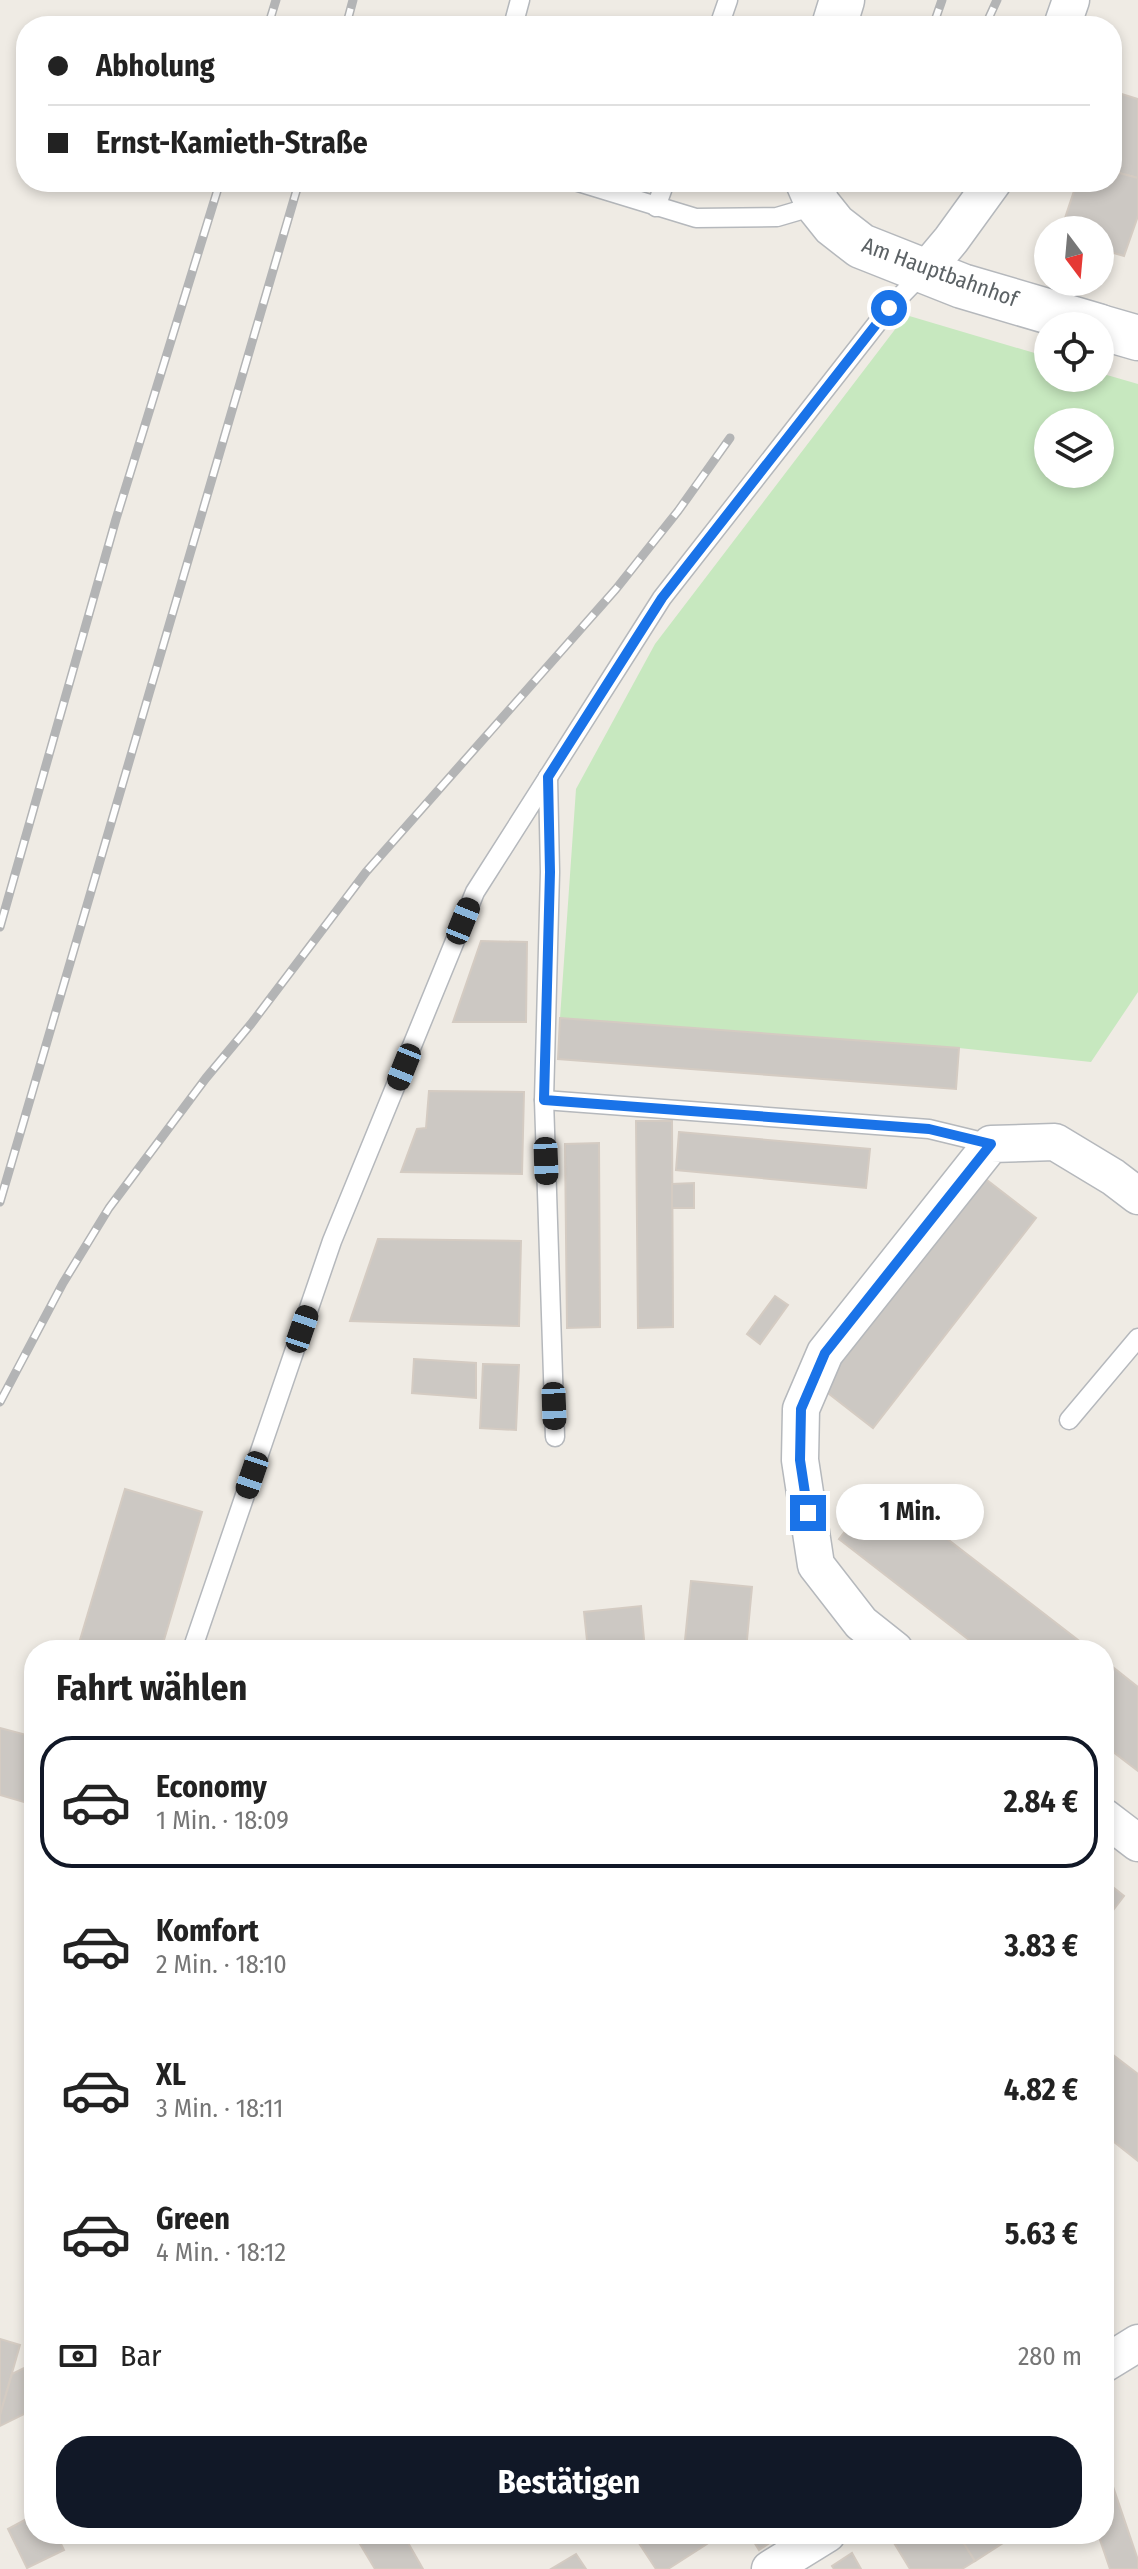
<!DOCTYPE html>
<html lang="de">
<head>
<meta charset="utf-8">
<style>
  body { margin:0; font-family:"Fira Sans Condensed",sans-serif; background:#f6f6f6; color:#222; height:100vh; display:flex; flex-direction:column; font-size:30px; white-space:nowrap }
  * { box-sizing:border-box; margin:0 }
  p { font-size:26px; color:#767676 }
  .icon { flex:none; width:44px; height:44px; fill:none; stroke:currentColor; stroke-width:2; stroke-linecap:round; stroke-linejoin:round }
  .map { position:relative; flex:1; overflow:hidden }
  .drawer { position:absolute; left:24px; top:1640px; width:1090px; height:904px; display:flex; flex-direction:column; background:#fff; border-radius:32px; box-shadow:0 4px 12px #0003 }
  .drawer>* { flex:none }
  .top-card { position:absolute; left:16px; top:16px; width:1106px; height:176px; border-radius:32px; box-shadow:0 4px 12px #0003; display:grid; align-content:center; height:176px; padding:0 32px; background:#fff }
  .needle { width:52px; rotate:164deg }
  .buttons { position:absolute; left:1034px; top:216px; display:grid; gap:16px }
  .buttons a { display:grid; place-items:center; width:80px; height:80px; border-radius:50%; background:#fff; box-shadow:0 4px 12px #0003; font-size:40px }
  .end { position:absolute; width:36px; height:36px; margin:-18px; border:10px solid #1a73e8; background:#fff; box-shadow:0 0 0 4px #fff }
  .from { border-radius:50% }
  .bubble { position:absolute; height:56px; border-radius:28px; background:#fff; box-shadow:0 4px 12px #0003; font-size:26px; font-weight:700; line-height:56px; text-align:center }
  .car { position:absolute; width:24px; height:48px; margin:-24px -12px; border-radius:10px; box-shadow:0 0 6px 2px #0007; background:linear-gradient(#222 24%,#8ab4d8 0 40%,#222 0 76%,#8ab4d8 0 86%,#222 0) }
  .top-card b { display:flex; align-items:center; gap:28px; height:76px; font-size:30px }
  .top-card b+b { border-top:2px solid #e0e0e0 }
  .top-card i { width:20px; height:20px; background:#222 }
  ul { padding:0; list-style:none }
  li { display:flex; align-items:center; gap:24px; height:132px; margin:0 16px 12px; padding:0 16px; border:4px solid transparent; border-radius:32px }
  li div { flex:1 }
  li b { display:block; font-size:30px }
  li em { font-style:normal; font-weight:700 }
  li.on { border-color:#111827 }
  li>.icon { width:72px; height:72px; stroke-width:1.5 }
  h2 { padding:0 32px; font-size:36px; line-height:96px }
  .pay { display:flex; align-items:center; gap:20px; height:88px; padding:0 32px; font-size:30px }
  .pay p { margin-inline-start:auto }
  .button { display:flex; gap:16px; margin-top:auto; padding:16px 32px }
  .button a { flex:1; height:92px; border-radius:32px; background:#111827; color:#fff; font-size:32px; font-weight:700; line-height:92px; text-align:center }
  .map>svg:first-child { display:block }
  .green { fill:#c7e8bf; fill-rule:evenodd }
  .building { fill:#ccc8c3; stroke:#d4cbc2; stroke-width:2 }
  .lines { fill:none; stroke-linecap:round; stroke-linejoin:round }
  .service-casing { stroke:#b5b8bc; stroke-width:21 }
  .minor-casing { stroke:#b5b8bc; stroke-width:39 }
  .tertiary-casing { stroke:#b5b8bc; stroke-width:47 }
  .service { stroke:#fff; stroke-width:18 }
  .minor { stroke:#fff; stroke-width:36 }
  .tertiary { stroke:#fff; stroke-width:44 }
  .rail-casing { stroke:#b3b4b5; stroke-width:9 }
  .rail { stroke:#fff; stroke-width:6; stroke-dasharray:18; stroke-linecap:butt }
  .route { stroke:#1a73e8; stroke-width:10 }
  .labels { text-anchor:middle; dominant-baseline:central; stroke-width:6; stroke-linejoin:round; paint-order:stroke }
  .street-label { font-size:22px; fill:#5c6265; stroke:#fff }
</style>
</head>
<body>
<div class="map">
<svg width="1138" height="2569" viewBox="0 0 1138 2569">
  <rect width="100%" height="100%" fill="#efebe4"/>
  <path class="green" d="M 906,315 L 1048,357 L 1048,378 L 1100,378 L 1100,373 L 1138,384 L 1138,992 L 1091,1062 L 959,1048 L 560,1018 L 576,789 L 655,644 ZM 1048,422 L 1100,422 L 1100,474 L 1048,474 Z"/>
  <g class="building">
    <path d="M 1112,91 L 1138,99 L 1138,178 L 1112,171 Z"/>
    <path d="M 1112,171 L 1138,178 L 1138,216 L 1124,256 L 1100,249 L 1100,230 L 1061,230 L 1077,182 L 1112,182 Z"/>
    <path d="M 481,941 L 527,942 L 526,1022 L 453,1022 Z"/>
    <path d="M 560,1018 L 959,1048 L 956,1089 L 558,1059 Z"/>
    <path d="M 429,1091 L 524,1092 L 522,1174 L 401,1172 L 417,1129 L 426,1128 Z"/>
    <path d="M 636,1121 L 672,1121 L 673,1327 L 638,1328 Z"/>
    <path d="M 679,1132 L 870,1149 L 866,1188 L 676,1170 Z"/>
    <path d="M 599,1143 L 600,1327 L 567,1328 L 565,1144 Z"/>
    <path d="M 983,1177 L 1036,1218 L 873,1428 L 819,1386 Z"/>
    <path d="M 694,1183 L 694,1208 L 672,1208 L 672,1184 Z"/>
    <path d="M 378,1239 L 521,1241 L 519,1326 L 350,1321 Z"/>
    <path d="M 775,1296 L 788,1305 L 760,1344 L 747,1334 Z"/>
    <path d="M 414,1359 L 476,1363 L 476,1398 L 412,1393 Z"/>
    <path d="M 483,1364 L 519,1365 L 516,1430 L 480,1428 Z"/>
    <path d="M 880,1487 L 1091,1650 L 982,1650 L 839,1539 Z"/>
    <path d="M 125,1489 L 202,1512 L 161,1650 L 77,1650 Z"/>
    <path d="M 691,1581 L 752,1587 L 746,1650 L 684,1650 Z"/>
    <path d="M 641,1606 L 645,1650 L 588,1650 L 584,1612 Z"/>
    <path d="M 1104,1660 L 1138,1687 L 1138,1771 L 1104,1745 Z"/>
    <path d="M 0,1728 L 34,1737 L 34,1805 L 0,1795 Z"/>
    <path d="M 1104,1880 L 1124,1896 L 1104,1922 Z"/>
    <path d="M 1104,2048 L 1138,2074 L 1138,2161 L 1104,2134 Z"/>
    <path d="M 0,2339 L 20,2345 L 0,2415 Z"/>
    <path d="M 34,2363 L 34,2414 L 32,2410 L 0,2426 L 0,2415 L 12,2374 Z"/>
    <path d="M 1104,2460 L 1138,2560 L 1138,2569 L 1110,2569 L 1098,2534 L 1104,2534 Z"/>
    <path d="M 34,2515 L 34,2534 L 56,2534 L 64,2550 L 27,2568 L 8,2529 Z"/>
    <path d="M 354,2534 L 403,2534 L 423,2569 L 375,2569 Z"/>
    <path d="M 633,2534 L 701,2534 L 707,2544 L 668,2569 L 656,2569 Z"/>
    <path d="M 749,2534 L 783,2534 L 759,2550 Z"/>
    <path d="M 896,2534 L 958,2534 L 975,2561 L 962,2569 L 910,2569 L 891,2538 Z"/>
    <path d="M 958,2534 L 1017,2534 L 975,2561 Z"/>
    <path d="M 852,2553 L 861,2569 L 834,2569 L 832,2566 Z"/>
    <path d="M 576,2554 L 586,2569 L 551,2569 Z"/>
  </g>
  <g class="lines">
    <defs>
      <g id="service">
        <path d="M 513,26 L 520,0"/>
        <path d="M 719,26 L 728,0"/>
        <path d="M 578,182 L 696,218 L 777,217 L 818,205"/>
        <path d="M 656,207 L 665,182"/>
        <path d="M 548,777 L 550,872 L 544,1100 L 555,1437"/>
        <path d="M 544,1100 L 929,1129 L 991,1144"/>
        <path d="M 1069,1420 L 1138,1338"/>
        <path d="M 192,1650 L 332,1241 L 475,892 L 662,598 L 889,308 L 923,273"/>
      </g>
      <g id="minor">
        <path d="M 1062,26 L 1071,0"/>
        <path d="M 925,271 L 951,240 L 993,182"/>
        <path d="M 895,1650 L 861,1623 L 816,1565 L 800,1460 L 801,1409 L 825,1353 L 991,1144 L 1055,1142 L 1113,1177 L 1138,1196"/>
        <path d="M 1104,1817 L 1138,1843"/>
        <path d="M 1104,2364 L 1138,2343"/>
        <path d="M 770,2569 L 827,2534"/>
      </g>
      <g id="tertiary">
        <path d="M 834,26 L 842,0"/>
        <path d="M 808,182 L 818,205 L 834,225 L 861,246 L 962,286 L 1098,326"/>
        <path d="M 1100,327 L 1138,338"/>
      </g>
    </defs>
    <use href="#service" class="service-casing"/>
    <use href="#minor" class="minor-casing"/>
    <use href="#tertiary" class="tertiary-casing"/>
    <use href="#service" class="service"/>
    <use href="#minor" class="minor"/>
    <use href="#tertiary" class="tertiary"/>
    <defs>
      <g id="rail">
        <path d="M 986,24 L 997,0"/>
        <path d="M 268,26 L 276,0"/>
        <path d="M 346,26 L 353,0"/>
        <path d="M 933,26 L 942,0"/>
        <path d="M 0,927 L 116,519 L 220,182"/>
        <path d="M 0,1202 L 299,182"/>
        <path d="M 0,1402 L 63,1283 L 109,1208 L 206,1078 L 251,1024 L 366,872 L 616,589 L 678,511 L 730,438"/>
      </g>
    </defs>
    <use href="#rail" class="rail-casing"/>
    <use href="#rail" class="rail"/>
  </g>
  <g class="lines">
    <path class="route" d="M 808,1513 L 800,1460 L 801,1409 L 825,1353 L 991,1144 L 929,1129 L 544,1100 L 550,872 L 548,777 L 662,598 L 889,308"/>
  </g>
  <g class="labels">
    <g class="street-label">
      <text transform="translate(940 272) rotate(20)">Am Hauptbahnhof</text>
    </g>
  </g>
</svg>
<div class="buttons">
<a><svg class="needle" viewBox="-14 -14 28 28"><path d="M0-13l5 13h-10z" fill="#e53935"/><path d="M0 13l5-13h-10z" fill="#767676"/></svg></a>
<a><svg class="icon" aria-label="locate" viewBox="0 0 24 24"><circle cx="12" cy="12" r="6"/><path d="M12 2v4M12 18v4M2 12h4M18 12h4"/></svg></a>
<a><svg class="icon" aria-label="layers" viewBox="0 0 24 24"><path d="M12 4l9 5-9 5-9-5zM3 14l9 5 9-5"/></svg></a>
</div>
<i class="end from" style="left:889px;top:308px"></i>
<i class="end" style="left:808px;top:1513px"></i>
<div class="bubble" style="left:836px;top:1484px;width:148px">1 Min.</div>
<i class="car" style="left:463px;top:921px;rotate:22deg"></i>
<i class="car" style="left:404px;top:1067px;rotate:202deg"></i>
<i class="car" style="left:546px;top:1161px;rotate:178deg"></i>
<i class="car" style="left:302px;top:1329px;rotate:19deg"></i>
<i class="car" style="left:554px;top:1406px;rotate:178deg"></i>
<i class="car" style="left:252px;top:1475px;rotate:199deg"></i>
<div class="top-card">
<b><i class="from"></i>Abholung</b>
<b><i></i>Ernst-Kamieth-Straße</b>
</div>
<section class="drawer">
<h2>Fahrt wählen</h2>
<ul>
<li class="on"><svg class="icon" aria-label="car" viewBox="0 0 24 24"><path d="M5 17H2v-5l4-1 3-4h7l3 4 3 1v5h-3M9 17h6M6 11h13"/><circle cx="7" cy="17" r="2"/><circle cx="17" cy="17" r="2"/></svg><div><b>Economy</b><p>1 Min. · 18:09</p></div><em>2.84 €</em></li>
<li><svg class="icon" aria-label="car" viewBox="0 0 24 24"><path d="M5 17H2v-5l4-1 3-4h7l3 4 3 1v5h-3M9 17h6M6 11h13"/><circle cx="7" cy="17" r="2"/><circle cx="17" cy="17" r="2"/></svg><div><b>Komfort</b><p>2 Min. · 18:10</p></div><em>3.83 €</em></li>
<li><svg class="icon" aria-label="car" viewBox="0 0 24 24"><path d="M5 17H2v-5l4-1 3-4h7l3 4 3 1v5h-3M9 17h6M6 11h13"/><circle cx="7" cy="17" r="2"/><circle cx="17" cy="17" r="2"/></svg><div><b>XL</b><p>3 Min. · 18:11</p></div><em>4.82 €</em></li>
<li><svg class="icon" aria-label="car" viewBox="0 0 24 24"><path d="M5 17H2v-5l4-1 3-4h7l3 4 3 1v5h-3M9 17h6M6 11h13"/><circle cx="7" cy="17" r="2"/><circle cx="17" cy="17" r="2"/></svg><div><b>Green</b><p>4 Min. · 18:12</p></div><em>5.63 €</em></li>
</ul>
<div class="pay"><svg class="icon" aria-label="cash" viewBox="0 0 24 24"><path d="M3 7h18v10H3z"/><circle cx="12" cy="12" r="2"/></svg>Bar<p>280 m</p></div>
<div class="button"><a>Bestätigen</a></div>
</section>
</div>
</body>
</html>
